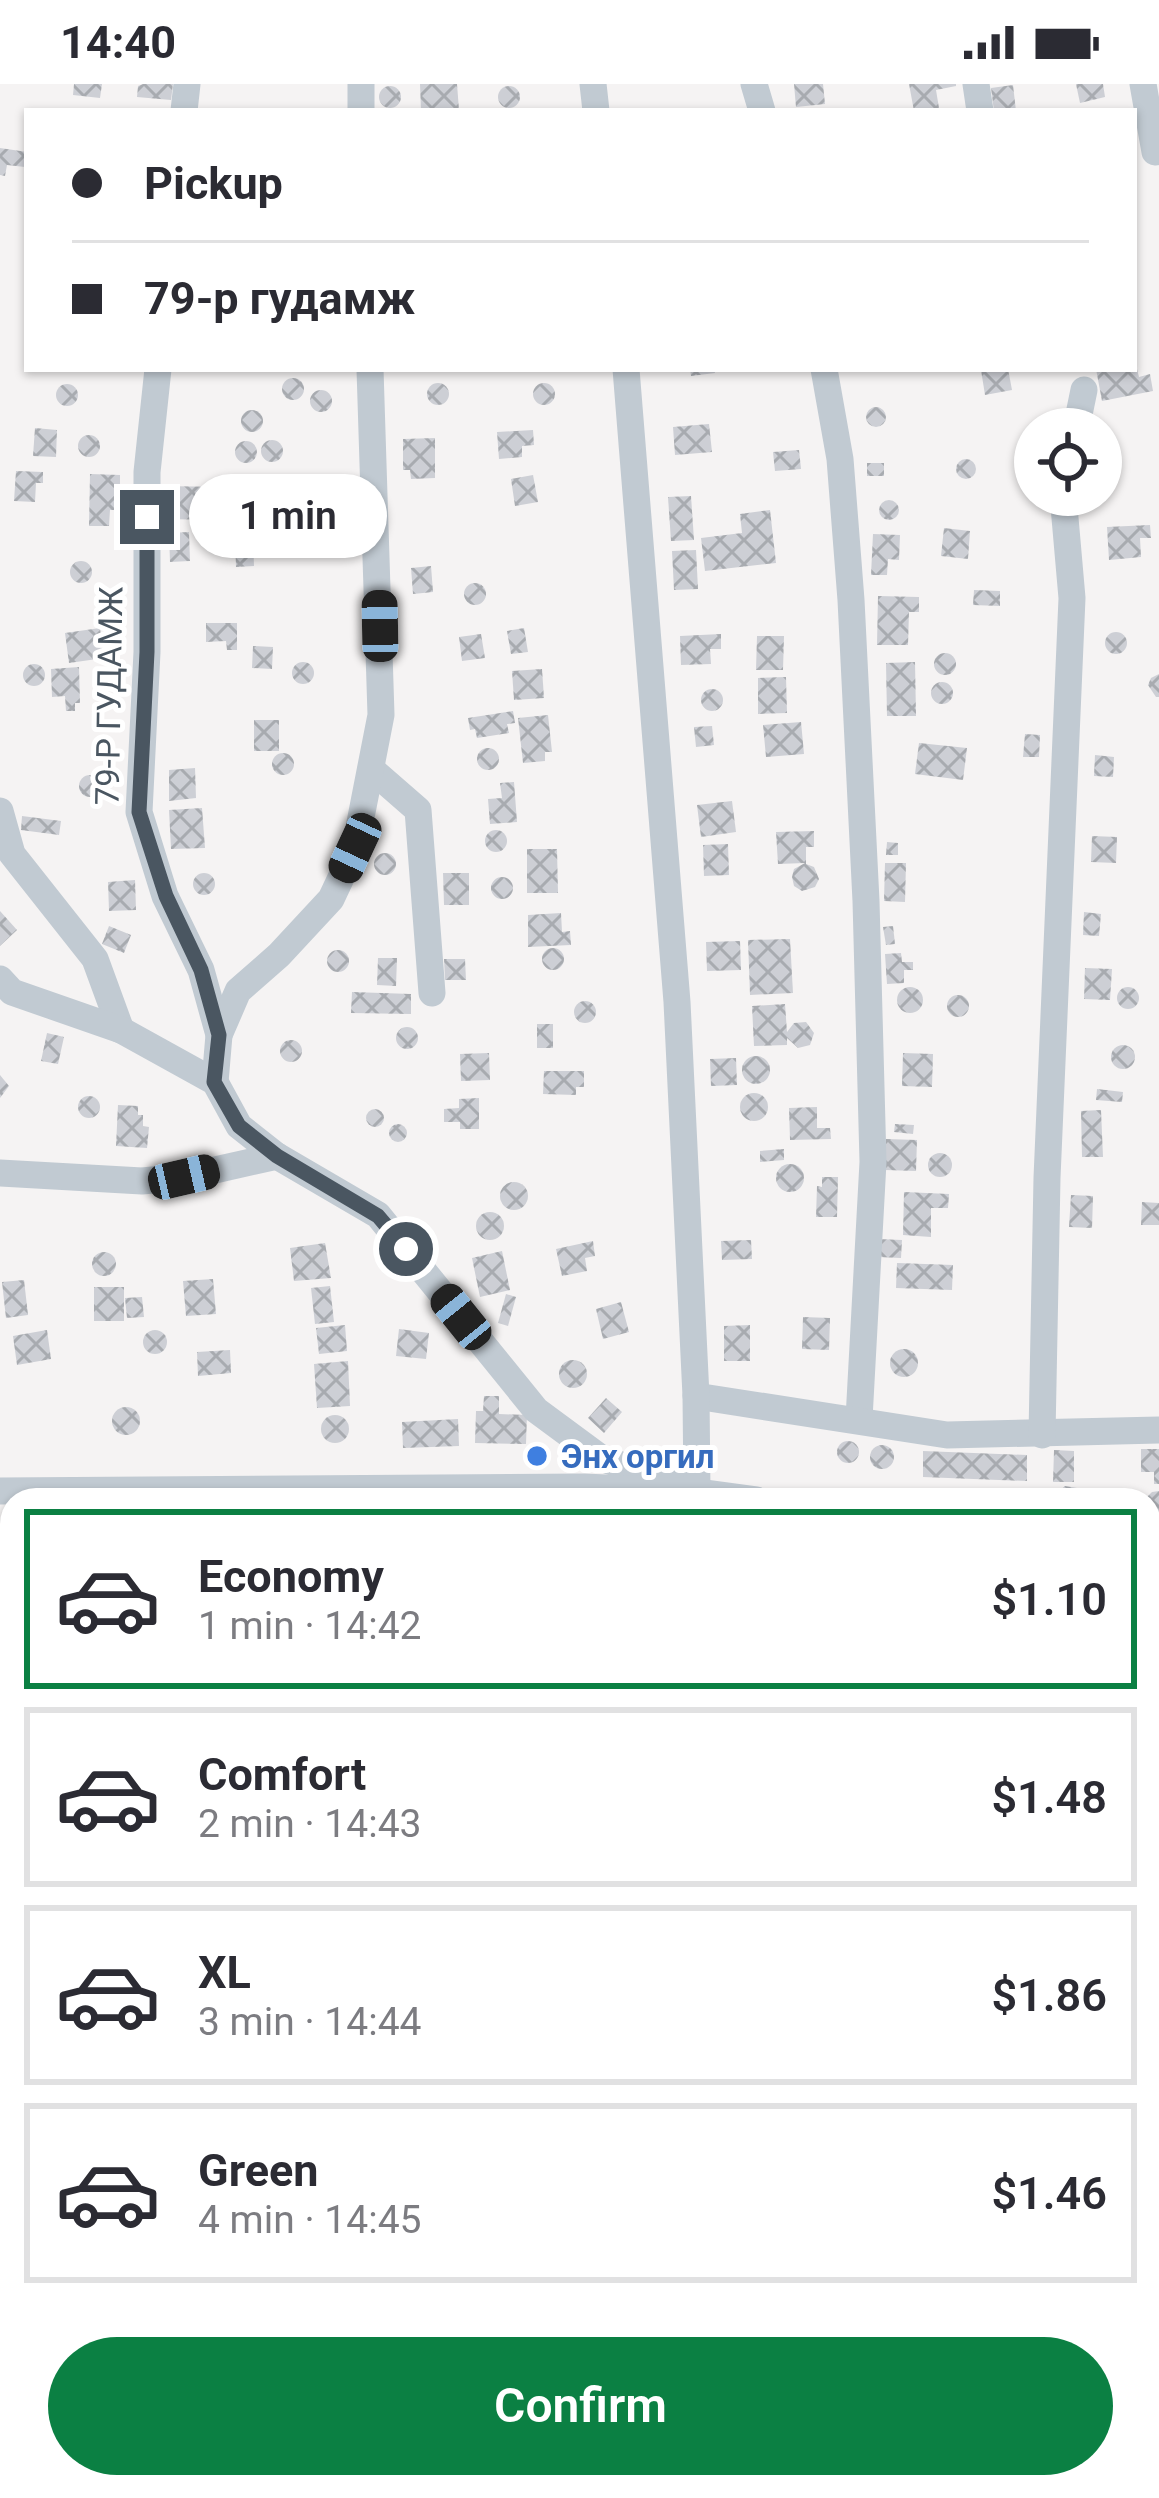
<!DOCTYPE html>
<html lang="en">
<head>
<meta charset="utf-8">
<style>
  body { margin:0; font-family:Roboto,sans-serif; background:#f2f2f3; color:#2b2b33; height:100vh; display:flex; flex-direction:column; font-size:45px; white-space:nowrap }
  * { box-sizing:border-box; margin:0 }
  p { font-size:39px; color:#7c7c81 }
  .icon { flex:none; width:66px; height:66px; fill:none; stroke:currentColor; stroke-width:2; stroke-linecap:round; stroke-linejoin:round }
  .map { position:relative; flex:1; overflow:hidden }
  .details { position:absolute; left:0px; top:1404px; width:1161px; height:1011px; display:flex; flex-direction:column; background:#fff; border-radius:36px 36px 0 0; box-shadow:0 3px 9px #0004 }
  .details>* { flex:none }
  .banner { position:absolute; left:24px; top:24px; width:1113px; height:264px; border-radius:0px; box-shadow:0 3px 9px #0004; display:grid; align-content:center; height:264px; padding:0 48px; background:#fff }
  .fabs { position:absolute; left:1014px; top:324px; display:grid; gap:24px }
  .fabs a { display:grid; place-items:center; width:108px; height:108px; border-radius:50%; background:#fff; box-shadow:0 3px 9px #0004; font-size:60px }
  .end { position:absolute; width:54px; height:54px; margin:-27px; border:15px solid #4a5661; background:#fff; box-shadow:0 0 0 6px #fff }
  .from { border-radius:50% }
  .bubble { position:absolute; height:84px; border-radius:42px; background:#fff; box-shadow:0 3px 9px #0004; font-size:39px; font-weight:600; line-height:84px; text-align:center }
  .car { position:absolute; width:36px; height:72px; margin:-36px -18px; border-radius:15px; box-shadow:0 0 9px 3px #0007; background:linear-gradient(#222 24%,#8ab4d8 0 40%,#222 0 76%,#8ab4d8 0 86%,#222 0) }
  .banner b { display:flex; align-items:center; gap:42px; height:114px; font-size:45px }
  .banner b+b { border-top:3px solid #e1e1e2 }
  .banner i { width:30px; height:30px; background:#2b2b33 }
  ul { padding:21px 0 0; list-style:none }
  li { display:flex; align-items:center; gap:36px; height:180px; margin:0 24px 18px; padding:0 24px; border:6px solid #e1e1e2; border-radius:0px }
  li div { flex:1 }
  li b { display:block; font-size:45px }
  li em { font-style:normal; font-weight:600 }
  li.active { border-color:#0b8043 }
  li>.icon { width:108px; height:108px; stroke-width:1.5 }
  .action { display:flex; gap:24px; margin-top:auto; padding:24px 48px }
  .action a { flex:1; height:138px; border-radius:72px; background:#0b8043; color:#fff; font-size:48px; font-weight:600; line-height:138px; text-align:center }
  .status { display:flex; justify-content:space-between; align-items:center; height:84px; padding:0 60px; background:#fff; direction:ltr }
  .status svg { height:33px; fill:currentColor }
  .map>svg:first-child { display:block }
  .building { fill:url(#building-cross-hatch) }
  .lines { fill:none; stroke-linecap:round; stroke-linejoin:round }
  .path { stroke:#7ad0a6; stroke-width:4.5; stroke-dasharray:9 6; stroke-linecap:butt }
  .service { stroke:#c1cad2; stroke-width:14 }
  .minor { stroke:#c1cad2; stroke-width:27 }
  .route { stroke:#4a5661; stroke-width:15 }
  .shop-dot { fill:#3f7fe0; stroke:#fff; stroke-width:4.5 }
  .labels { text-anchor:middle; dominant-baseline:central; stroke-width:10; stroke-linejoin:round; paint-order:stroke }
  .street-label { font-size:33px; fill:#4a5661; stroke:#fff }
  .shop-label { font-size:33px; font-weight:bold; fill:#366cbe; stroke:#fff; text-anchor:start }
</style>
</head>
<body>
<div class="status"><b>14:40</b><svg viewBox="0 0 49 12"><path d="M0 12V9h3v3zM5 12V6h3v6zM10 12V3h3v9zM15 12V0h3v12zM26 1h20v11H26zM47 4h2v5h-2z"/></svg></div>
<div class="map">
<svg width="1159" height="2414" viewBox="0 0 1159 2414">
  <defs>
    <pattern id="building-cross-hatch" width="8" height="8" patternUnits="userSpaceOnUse" patternTransform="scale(3)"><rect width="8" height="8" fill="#cdcfd5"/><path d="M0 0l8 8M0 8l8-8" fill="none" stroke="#a8abb0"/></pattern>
  </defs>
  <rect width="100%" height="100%" fill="#f5f3f3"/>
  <g class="building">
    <path d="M 74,0 L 102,0 L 100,14 L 73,11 Z"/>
    <path d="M 143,0 L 173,0 L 171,16 L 137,13 L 138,2 Z"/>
    <path d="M 420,0 L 457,0 L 459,26 L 421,27 Z"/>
    <path d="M 794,0 L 823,0 L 825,20 L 796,23 Z"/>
    <path d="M 909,0 L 956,0 L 956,2 L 936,6 L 939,24 L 914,27 Z"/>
    <path d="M 1076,0 L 1103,0 L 1105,13 L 1080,19 Z"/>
    <path d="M 1013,1 L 1016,27 L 994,27 L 991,4 Z"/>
    <circle cx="390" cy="13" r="11"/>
    <circle cx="509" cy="13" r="11"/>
    <path d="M 0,64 L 27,68 L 25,83 L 7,81 L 5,92 L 0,91 Z"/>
    <path d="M 690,285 L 714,285 L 715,289 L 691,292 Z"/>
    <path d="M 1008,285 L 1012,306 L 985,311 L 981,286 Z"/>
    <path d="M 1096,285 L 1137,285 L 1139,293 L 1150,290 L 1153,307 L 1102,317 Z"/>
    <circle cx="293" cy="305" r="11"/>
    <circle cx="544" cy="310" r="11"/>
    <circle cx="438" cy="310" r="11"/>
    <circle cx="67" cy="311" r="11"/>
    <circle cx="321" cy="317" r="11"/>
    <circle cx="876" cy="333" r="10"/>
    <circle cx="252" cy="337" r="11"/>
    <path d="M 709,340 L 712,368 L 675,371 L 673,343 Z"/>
    <path d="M 35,344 L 57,346 L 56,373 L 33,372 Z"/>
    <path d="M 533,346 L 534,361 L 522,362 L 522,373 L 499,375 L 497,348 Z"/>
    <circle cx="89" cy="362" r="11"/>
    <path d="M 435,354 L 435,394 L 411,395 L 410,386 L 403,386 L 403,355 Z"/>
    <circle cx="272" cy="367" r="11"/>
    <circle cx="246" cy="368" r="11"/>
    <path d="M 799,366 L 801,385 L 775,387 L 773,368 Z"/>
    <circle cx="966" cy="385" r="10"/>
    <rect x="867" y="379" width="17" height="13"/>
    <path d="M 16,387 L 43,388 L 43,399 L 36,399 L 35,418 L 14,417 Z"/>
    <path d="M 90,390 L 120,391 L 120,426 L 110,426 L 109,442 L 89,442 Z"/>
    <path d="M 533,391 L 538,418 L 515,422 L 511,395 Z"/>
    <path d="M 258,392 L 259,422 L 233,423 L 232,393 Z"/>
    <path d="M 160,402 L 228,403 L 227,436 L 159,435 Z"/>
    <path d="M 691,412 L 694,456 L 671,457 L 668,413 Z"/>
    <circle cx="889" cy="426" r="10"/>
    <path d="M 770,426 L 776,479 L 705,487 L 701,454 L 742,449 L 740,430 Z"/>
    <path d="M 1150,441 L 1151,454 L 1140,454 L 1141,473 L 1109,476 L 1107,443 Z"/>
    <path d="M 944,444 L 970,447 L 968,475 L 941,472 Z"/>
    <path d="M 189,448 L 190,477 L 170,478 L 169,449 Z"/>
    <path d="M 873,450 L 900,451 L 899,476 L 888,475 L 887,491 L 871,491 Z"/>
    <path d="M 253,451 L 254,482 L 236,483 L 235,452 Z"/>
    <path d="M 696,466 L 698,505 L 674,506 L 672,467 Z"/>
    <circle cx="81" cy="488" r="11"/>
    <path d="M 431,482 L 433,508 L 413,510 L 411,484 Z"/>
    <circle cx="475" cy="510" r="11"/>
    <path d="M 974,506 L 1000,507 L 1000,522 L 973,521 Z"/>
    <path d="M 878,512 L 919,513 L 919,528 L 909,528 L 908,561 L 877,561 Z"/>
    <path d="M 206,539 L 237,539 L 237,566 L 227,566 L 226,557 L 206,558 Z"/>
    <path d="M 100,544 L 104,574 L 69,579 L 65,549 Z"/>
    <path d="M 524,544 L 528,568 L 511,570 L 507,547 Z"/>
    <circle cx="1116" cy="559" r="11"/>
    <path d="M 481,550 L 485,574 L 462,577 L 459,553 Z"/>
    <path d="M 721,550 L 721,565 L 710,565 L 711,580 L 681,581 L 680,552 Z"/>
    <path d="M 757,552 L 784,552 L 783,586 L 756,586 Z"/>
    <path d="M 253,562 L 273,563 L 272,585 L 252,584 Z"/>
    <circle cx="945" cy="580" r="11"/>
    <path d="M 915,578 L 916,632 L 887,632 L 886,579 Z"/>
    <circle cx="303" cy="589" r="11"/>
    <circle cx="34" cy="591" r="11"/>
    <path d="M 79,583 L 80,619 L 75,619 L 75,627 L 66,627 L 65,612 L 52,613 L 51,585 Z"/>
    <path d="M 542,585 L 544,614 L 514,616 L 512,587 Z"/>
    <path d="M 1159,590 L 1159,613 L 1156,613 L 1148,601 L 1151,594 Z"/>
    <path d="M 786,593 L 787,629 L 758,630 L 758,594 Z"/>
    <circle cx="942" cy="609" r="11"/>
    <circle cx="712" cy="616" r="11"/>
    <path d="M 513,627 L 515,639 L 507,640 L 509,649 L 477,654 L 475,645 L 470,646 L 468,634 Z"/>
    <path d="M 548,631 L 552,668 L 545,668 L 545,677 L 523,679 L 518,634 Z"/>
    <rect x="254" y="636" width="25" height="31"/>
    <path d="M 801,638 L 804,670 L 766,673 L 763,641 Z"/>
    <path d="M 712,642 L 714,661 L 696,663 L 694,643 Z"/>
    <path d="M 1025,650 L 1040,651 L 1039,673 L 1023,673 Z"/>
    <path d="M 919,659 L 967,664 L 963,696 L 915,690 Z"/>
    <circle cx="488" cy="675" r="11"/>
    <circle cx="283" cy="680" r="11"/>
    <path d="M 1095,671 L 1114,673 L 1113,693 L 1094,692 Z"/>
    <path d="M 195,684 L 196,714 L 169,717 L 169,686 Z"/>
    <circle cx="90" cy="702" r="11"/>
    <path d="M 514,698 L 517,738 L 490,740 L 488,715 L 502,714 L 500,699 Z"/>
    <path d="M 732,717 L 736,748 L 701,753 L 697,721 Z"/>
    <path d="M 202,724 L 205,764 L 171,765 L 169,726 Z"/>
    <path d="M 22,732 L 61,737 L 59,751 L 21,746 Z"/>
    <circle cx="496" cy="757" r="11"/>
    <path d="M 814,747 L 814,763 L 806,763 L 806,780 L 814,783 L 819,795 L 815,803 L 802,807 L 794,802 L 792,793 L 794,785 L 805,779 L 778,780 L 776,748 Z"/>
    <path d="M 1092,752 L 1117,753 L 1116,779 L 1091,778 Z"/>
    <path d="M 887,758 L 898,759 L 898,771 L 886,771 Z"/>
    <path d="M 728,760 L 729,791 L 704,792 L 703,761 Z"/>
    <path d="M 527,765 L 557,765 L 558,809 L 527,809 Z"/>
    <circle cx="385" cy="780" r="11"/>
    <path d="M 885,779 L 906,779 L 905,818 L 884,817 Z"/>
    <path d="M 443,789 L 469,789 L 469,821 L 444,821 Z"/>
    <circle cx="204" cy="800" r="11"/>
    <circle cx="502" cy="804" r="11"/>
    <path d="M 135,796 L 136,826 L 109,827 L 108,798 Z"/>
    <path d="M 0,827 L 17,846 L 0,862 Z"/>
    <path d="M 1084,828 L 1101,830 L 1099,852 L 1083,851 Z"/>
    <path d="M 561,829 L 562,848 L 570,847 L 571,861 L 528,863 L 528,831 Z"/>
    <path d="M 109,842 L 131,851 L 124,869 L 102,860 Z"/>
    <path d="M 893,842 L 895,860 L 886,861 L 883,843 Z"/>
    <path d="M 790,855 L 793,909 L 750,911 L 748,856 Z"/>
    <path d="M 740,857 L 741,886 L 707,887 L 706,858 Z"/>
    <circle cx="553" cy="875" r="11"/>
    <circle cx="338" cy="877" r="11"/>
    <path d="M 901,869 L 902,878 L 913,878 L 913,886 L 904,886 L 904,899 L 887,900 L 885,870 Z"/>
    <path d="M 378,874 L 397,874 L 396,902 L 377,901 Z"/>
    <path d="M 444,875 L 465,875 L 466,896 L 445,896 Z"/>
    <path d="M 1085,884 L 1112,885 L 1110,916 L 1084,915 Z"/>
    <circle cx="910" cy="916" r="13"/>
    <circle cx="1128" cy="914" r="11"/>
    <path d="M 352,908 L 411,910 L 411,930 L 351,929 Z"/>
    <circle cx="958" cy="922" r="11"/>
    <circle cx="585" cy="928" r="11"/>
    <path d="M 785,920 L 787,948 L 794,939 L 806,938 L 814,949 L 810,961 L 798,964 L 787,954 L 787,961 L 754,962 L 752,922 Z"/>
    <rect x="537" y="940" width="16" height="24"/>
    <circle cx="407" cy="954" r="11"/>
    <path d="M 47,949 L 64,953 L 58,980 L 41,977 Z"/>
    <circle cx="291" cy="967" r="11"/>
    <circle cx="1123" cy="973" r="12"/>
    <path d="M 489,969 L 490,996 L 461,997 L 460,970 Z"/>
    <path d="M 903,969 L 933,970 L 932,1003 L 902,1002 Z"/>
    <circle cx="756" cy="986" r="14"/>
    <path d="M 736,974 L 737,1001 L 711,1002 L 710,975 Z"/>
    <path d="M 544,987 L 584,987 L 584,1003 L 576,1003 L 576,1011 L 543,1010 Z"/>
    <path d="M 0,991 L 9,1002 L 0,1014 Z"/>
    <path d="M 1097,1005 L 1123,1008 L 1122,1018 L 1096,1016 Z"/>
    <circle cx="754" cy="1023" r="14"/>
    <circle cx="89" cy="1023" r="11"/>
    <path d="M 479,1014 L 479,1045 L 460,1045 L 460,1038 L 444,1038 L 444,1025 L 459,1024 L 459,1015 Z"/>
    <path d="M 118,1021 L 138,1022 L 138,1031 L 143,1031 L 143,1042 L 149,1043 L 147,1064 L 116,1062 Z"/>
    <path d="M 817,1023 L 817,1044 L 830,1044 L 831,1055 L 790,1056 L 789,1024 Z"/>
    <circle cx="375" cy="1034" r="9"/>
    <path d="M 1101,1026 L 1103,1073 L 1082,1073 L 1081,1027 Z"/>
    <path d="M 895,1040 L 914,1041 L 913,1050 L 894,1048 Z"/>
    <circle cx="398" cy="1049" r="9"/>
    <path d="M 886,1055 L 917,1056 L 916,1087 L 885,1086 Z"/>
    <path d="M 784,1065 L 784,1076 L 760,1078 L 760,1067 Z"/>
    <circle cx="940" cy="1081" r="12"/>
    <circle cx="790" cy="1094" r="14"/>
    <path d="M 822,1093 L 838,1093 L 837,1133 L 816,1133 L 817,1102 L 822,1103 Z"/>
    <circle cx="514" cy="1112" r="14"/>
    <path d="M 904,1108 L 949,1110 L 948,1124 L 931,1124 L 931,1153 L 903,1151 Z"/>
    <path d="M 1071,1111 L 1093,1112 L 1092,1144 L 1069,1143 Z"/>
    <path d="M 1142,1118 L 1159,1119 L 1159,1141 L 1141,1141 Z"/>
    <circle cx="490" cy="1142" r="14"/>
    <path d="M 878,1155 L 902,1156 L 901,1174 L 878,1173 Z"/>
    <path d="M 751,1156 L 752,1175 L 722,1176 L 721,1157 Z"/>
    <path d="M 593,1157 L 595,1172 L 585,1174 L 587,1187 L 562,1192 L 556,1165 Z"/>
    <path d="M 325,1159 L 331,1194 L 294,1197 L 290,1164 Z"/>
    <path d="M 502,1167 L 510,1206 L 480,1213 L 472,1174 Z"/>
    <circle cx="104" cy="1180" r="12"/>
    <path d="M 897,1179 L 953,1181 L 952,1206 L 896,1204 Z"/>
    <path d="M 213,1195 L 216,1230 L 186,1232 L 183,1197 Z"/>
    <path d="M 24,1196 L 28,1231 L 6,1234 L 2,1198 Z"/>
    <path d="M 330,1202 L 334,1238 L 315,1240 L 311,1204 Z"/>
    <rect x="94" y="1203" width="30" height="34"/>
    <path d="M 506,1210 L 516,1213 L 508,1242 L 498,1239 Z"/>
    <path d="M 142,1213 L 144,1233 L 127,1234 L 125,1214 Z"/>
    <path d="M 621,1218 L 629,1248 L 603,1255 L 596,1225 Z"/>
    <path d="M 803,1233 L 830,1234 L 829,1266 L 802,1265 Z"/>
    <path d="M 345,1241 L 347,1267 L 319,1270 L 316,1244 Z"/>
    <path d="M 750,1241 L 750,1277 L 724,1277 L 724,1242 Z"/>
    <path d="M 399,1245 L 429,1249 L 426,1275 L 396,1272 Z"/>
    <circle cx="155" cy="1258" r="12"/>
    <path d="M 47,1246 L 51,1275 L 17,1281 L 13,1252 Z"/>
    <circle cx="904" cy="1279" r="14"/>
    <path d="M 230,1266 L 231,1289 L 198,1292 L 197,1268 Z"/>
    <circle cx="573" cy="1290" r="14"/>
    <path d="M 348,1277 L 350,1322 L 317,1324 L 314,1280 Z"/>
    <path d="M 484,1312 L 499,1312 L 499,1330 L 527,1331 L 526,1360 L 475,1359 L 476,1327 L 483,1327 Z"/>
    <path d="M 606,1314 L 622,1328 L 604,1349 L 588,1334 Z"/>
    <circle cx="126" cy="1337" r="14"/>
    <circle cx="335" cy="1345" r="14"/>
    <path d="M 458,1335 L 459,1362 L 403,1364 L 402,1338 Z"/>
    <circle cx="848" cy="1368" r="11"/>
    <circle cx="882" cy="1373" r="12"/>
    <path d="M 1141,1365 L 1159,1365 L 1159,1400 L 1154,1400 L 1154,1388 L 1141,1388 Z"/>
    <path d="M 1054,1366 L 1074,1367 L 1074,1398 L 1053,1398 Z"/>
    <path d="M 923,1367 L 1027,1371 L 1027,1397 L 923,1393 Z"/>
    <path d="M 1065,1402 L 1077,1404 L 1082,1416 L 1058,1416 L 1059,1407 Z"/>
    <path d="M 1159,1407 L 1159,1432 L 1156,1432 L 1149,1429 L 1149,1416 L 1144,1416 L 1152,1408 Z"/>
    <path d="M 1152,1524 L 1159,1524 L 1159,1556 L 1149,1555 Z"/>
    <path d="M 1149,1626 L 1159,1631 L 1159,1645 L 1149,1650 Z"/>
  </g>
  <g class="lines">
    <g class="path">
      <path d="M 0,1772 L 12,1786"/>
      <path d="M 0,2388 L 10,2414"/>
      <path d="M 729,2403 L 732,2414"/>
    </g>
    <path class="service" d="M 1149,1966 L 1159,1834"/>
    <g class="minor">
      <path d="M 593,0 L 596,27"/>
      <path d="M 754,0 L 762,27"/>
      <path d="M 976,0 L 980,27"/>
      <path d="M 1143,0 L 1155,68"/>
      <path d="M 184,27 L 187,0"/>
      <path d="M 361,27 L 361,0"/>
      <path d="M 158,285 L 147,388 L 147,568 L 139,728 L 165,812 L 201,886 L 219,951 L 215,998"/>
      <path d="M 824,285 L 840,375 L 851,516 L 866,817 L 873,1078 L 859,1335"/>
      <path d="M 1076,345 L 1084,306"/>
      <path d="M 371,685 L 418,726 L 432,909"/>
      <path d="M 0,727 L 12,770 L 95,875 L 121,946"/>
      <path d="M 0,895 L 12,908 L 121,946 L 215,998 L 239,1042 L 277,1072 L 378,1131 L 536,1326 L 601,1374 L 697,1408 L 756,1416"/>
      <path d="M 219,951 L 238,907 L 279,871 L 331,815 L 355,764 L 381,631 L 370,285"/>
      <path d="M 0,1089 L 142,1097 L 184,1093 L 277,1072"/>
      <path d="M 696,1312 L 947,1351 L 1159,1346"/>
      <path d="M 1042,1351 L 1047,1094 L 1072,514 L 1063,411"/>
      <path d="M 0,1407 L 584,1403 L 697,1408 L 696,1312 L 677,918 L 626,285"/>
      <path d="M 1149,1592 L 1159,1593"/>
    </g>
  </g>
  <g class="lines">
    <path class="route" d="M 147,433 L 147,568 L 139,728 L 166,812 L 201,886 L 219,951 L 214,998 L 239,1042 L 277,1072 L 378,1132 L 406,1165"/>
  </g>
  <circle class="shop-dot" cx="537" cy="1372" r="12"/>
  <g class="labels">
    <g class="street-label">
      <text transform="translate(109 612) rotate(-89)">79-Р ГУДАМЖ</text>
    </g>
    <g class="shop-label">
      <text x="561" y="1372">Энх оргил</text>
    </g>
  </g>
</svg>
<div class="fabs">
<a><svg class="icon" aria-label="locate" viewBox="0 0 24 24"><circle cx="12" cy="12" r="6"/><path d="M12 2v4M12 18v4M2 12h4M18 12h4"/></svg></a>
</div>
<i class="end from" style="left:406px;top:1165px"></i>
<i class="end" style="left:147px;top:433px"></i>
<div class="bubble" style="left:189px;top:390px;width:198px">1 min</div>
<i class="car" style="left:380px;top:542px;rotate:359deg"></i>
<i class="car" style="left:355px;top:764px;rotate:205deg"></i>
<i class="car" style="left:184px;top:1093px;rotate:77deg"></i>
<i class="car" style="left:461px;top:1233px;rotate:321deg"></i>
<div class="banner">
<b><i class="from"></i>Pickup</b>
<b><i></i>79-р гудамж</b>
</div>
<section class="details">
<ul>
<li class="active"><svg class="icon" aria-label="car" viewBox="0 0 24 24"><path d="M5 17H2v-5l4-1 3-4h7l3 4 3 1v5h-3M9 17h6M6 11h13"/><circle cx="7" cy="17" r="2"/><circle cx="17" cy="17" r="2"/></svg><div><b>Economy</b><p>1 min · 14:42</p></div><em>$1.10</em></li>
<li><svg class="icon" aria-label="car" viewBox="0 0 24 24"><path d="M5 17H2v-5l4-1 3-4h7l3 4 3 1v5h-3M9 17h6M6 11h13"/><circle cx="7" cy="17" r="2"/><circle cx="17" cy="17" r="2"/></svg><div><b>Comfort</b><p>2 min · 14:43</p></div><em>$1.48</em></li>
<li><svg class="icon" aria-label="car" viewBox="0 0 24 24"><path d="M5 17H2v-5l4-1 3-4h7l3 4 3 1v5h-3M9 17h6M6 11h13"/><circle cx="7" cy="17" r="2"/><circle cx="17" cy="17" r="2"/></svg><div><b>XL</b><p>3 min · 14:44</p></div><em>$1.86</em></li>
<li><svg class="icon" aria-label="car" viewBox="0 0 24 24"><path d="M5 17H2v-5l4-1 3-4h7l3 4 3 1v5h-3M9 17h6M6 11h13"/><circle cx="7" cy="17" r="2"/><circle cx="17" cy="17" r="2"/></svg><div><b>Green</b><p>4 min · 14:45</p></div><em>$1.46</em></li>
</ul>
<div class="action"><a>Confirm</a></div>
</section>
</div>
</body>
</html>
